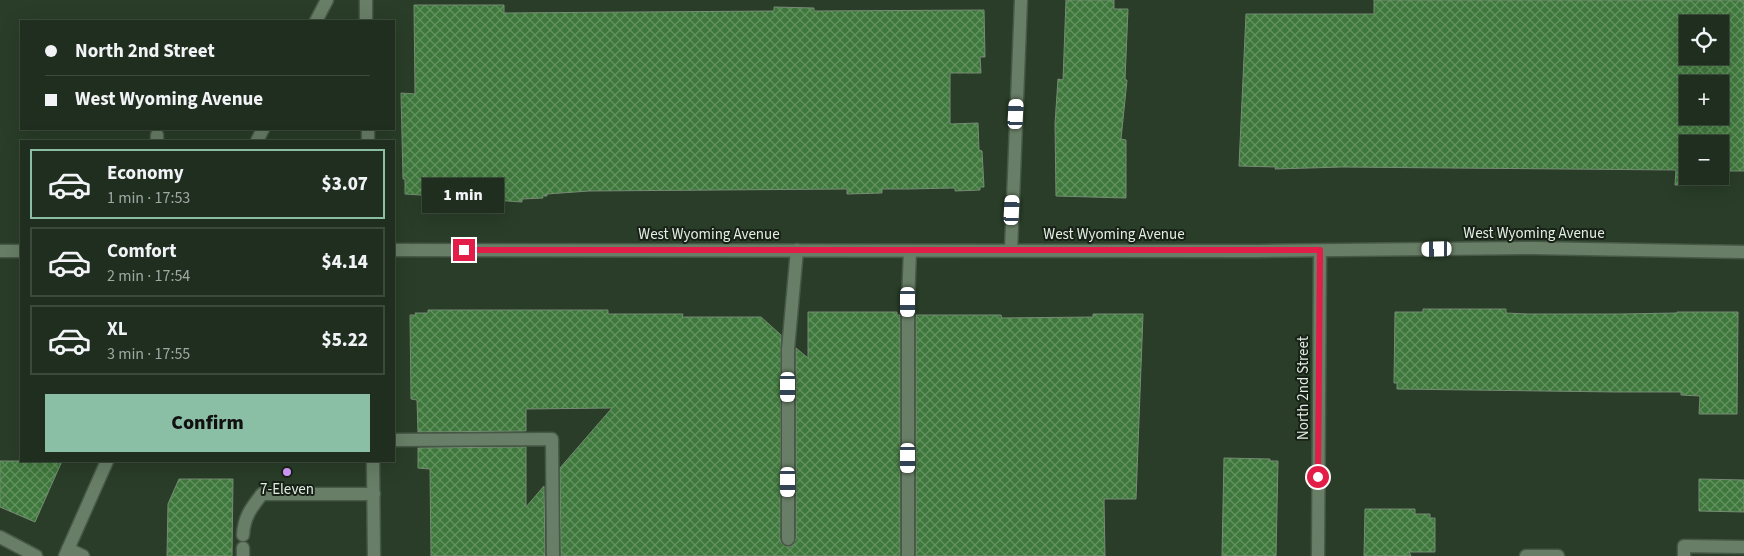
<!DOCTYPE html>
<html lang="en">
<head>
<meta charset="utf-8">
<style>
  body { margin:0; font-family:"Source Sans 3",sans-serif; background:#273627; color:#f1f3f6; height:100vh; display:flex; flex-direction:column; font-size:19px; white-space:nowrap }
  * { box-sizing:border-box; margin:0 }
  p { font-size:16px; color:#a1a8a4 }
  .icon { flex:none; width:28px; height:28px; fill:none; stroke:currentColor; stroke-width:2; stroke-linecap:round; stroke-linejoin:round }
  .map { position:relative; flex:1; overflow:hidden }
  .side { position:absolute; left:20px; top:140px; width:375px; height:322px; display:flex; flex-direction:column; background:#1f2e1e; border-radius:0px; box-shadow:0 5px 20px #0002,0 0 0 1px #3c4a3c }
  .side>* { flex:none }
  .top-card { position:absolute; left:20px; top:20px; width:375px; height:110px; border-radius:0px; box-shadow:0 5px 20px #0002,0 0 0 1px #3c4a3c; display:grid; align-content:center; height:110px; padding:0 25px; background:#1f2e1e }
  .tools { position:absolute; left:1679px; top:15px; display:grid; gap:10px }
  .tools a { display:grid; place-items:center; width:50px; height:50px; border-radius:0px; background:#1f2e1e; box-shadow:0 5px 20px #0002,0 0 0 1px #3c4a3c; font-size:25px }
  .end { position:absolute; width:22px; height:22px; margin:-11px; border:6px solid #e11d48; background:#fff; box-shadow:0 0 0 2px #fff }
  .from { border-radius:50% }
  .bubble { position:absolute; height:35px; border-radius:0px; background:#1f2e1e; box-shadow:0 5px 20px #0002,0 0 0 1px #3c4a3c; font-size:16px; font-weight:800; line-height:35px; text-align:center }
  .car { position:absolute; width:15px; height:30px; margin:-15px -8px; border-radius:6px; box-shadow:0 0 4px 1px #0007; background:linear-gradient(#fff 24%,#345 0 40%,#fff 0 76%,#345 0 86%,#fff 0) }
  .top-card b { display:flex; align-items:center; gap:18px; height:48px; font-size:19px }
  .top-card b+b { border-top:1px solid #3c4a3c }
  .top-card i { width:12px; height:12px; background:#f1f3f6 }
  ul { padding:9px 0 0; list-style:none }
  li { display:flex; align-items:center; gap:15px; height:70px; margin:0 10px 8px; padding:0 15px; border:2px solid #3c4a3c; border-radius:0px }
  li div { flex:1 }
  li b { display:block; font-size:19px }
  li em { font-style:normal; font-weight:800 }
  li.on { border-color:#8abfa5 }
  li>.icon { width:45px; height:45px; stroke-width:1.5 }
  .button { display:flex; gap:10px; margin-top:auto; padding:10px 25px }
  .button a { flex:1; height:58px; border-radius:0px; background:#8abfa5; color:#111; font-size:20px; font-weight:800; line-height:58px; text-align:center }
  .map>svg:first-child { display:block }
  .building { fill:url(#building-cross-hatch); stroke:#768c74; fill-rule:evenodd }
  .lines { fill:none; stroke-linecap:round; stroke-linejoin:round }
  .service-casing { stroke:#475946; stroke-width:15 }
  .minor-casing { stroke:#475946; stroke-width:15 }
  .tertiary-casing { stroke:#475946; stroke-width:15 }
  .service { stroke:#687e66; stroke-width:12 }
  .minor { stroke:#687e66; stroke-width:12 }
  .tertiary { stroke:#687e66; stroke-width:12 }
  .route { stroke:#e11d48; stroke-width:6 }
  .poi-dot { fill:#d59bfb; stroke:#182117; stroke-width:2 }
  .labels { text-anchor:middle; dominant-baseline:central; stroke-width:4; stroke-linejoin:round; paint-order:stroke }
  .street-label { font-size:15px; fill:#e2eee1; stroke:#182117 }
  .poi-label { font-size:15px; fill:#e2eee1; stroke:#182117 }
</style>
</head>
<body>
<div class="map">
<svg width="1744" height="556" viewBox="0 0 1744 556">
  <defs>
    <pattern id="building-cross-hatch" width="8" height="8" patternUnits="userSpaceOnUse" patternTransform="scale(1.25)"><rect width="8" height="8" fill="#3f783c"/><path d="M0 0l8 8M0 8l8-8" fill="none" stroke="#649261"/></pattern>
  </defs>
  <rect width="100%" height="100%" fill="#293d28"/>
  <g class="building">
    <path d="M 1066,0 L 1114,0 L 1114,9 L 1128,9 L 1125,80 L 1127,80 L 1121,139 L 1126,140 L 1126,198 L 1056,196 L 1055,124 L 1058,79 L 1063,80 Z"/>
    <path d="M 1374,0 L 1744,0 L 1744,171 L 1720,171 L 1720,144 L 1688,144 L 1688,176 L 1713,176 L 1713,185 L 1675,185 L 1676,170 L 1342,167 L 1275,169 L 1276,167 L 1239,166 L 1246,14 L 1374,14 ZM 1688,24 L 1720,24 L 1720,56 L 1688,56 ZM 1688,84 L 1720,84 L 1720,116 L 1688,116 Z"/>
    <path d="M 414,5 L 504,5 L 504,13 L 774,11 L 774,7 L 814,8 L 814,11 L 984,10 L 985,57 L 980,57 L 981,73 L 950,73 L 950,124 L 978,123 L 979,150 L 982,151 L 984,187 L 980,187 L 980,190 L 955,191 L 955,188 L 908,189 L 882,189 L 882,193 L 847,194 L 847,189 L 589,191 L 547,194 L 547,196 L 542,196 L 543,198 L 522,199 L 522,202 L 405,194 L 405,179 L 403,179 L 401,93 L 415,94 Z"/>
    <path d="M 1423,309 L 1506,309 L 1506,313 L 1528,314 L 1619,314 L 1677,313 L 1677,312 L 1738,312 L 1737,414 L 1699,414 L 1700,396 L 1681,395 L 1681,392 L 1616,392 L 1397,389 L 1397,383 L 1394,383 L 1395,312 L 1423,312 Z"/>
    <path d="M 428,310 L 608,310 L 608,314 L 683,314 L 682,317 L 761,317 L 781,335 L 780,539 L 781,543 L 788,547 L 792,546 L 796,539 L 796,348 L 808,358 L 808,312 L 897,312 L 897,315 L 900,315 L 900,556 L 561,556 L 560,468 L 612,408 L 526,409 L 526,431 L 418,432 L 417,400 L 411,399 L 410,315 L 416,315 L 415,313 L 428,313 Z"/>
    <path d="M 1093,314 L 1143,314 L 1136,499 L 1104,499 L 1105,556 L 916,556 L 916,315 L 1001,315 L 1002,318 L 1093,317 Z"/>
    <path d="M 526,447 L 526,507 L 544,486 L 545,556 L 431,556 L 430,469 L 418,468 L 418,448 Z"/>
    <path d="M 1224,458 L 1270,459 L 1270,461 L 1278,461 L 1276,556 L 1222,556 Z"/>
    <path d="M 0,461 L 62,461 L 35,522 L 0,507 Z"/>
    <path d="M 179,479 L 233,479 L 232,556 L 167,556 L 168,504 Z"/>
    <path d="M 1699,479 L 1744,480 L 1744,512 L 1699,511 Z"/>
    <path d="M 1365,509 L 1415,509 L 1415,514 L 1430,514 L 1430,518 L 1435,518 L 1435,552 L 1409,552 L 1411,556 L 1364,556 Z"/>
  </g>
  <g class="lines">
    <defs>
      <g id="service">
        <path d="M 157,141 L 157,135"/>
        <path d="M 394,440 L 552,439 L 553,556"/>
        <path d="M 243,535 C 244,517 251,508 262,494 L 374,494"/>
        <path d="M 0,537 L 36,556"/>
        <path d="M 788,539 L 788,349 L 797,250"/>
        <path d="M 68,549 L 83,556"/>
        <path d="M 243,556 L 243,548"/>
        <path d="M 908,556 L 908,302 L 910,251"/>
        <path d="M 1526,556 L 1558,556"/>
        <path d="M 1684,556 L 1684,546 L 1744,547"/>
      </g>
      <g id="minor">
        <path d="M 1011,250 L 1021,0"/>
        <path d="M 1318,556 L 1320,251"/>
      </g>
      <g id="tertiary">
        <path d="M 366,0 L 366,21"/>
        <path d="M 316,21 L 327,0"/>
        <path d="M 368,129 L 368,141"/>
        <path d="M 257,141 L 263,129"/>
        <path d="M 394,250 L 1257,251 L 1533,248 L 1744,252"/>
        <path d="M 0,251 L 21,251"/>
        <path d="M 373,461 L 374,556"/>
        <path d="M 65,556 L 107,461"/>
      </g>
    </defs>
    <use href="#service" class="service-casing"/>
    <use href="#minor" class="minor-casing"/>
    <use href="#tertiary" class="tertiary-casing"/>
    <use href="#service" class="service"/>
    <use href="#minor" class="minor"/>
    <use href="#tertiary" class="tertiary"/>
  </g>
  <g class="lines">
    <path class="route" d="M 464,250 L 1320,250 L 1318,477"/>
  </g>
  <circle class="poi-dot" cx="287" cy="472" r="5"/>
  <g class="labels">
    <g class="street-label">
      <text x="1534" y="233">West Wyoming Avenue</text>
      <text x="709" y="234">West Wyoming Avenue</text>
      <text x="1114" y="234">West Wyoming Avenue</text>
      <text transform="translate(1303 388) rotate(-90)">North 2nd Street</text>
    </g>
    <g class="poi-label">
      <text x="287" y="489">7-Eleven</text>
    </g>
  </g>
</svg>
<div class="tools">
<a><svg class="icon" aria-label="locate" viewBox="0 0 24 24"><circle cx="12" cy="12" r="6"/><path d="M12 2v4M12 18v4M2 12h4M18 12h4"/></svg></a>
<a>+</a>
<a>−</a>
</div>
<i class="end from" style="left:1318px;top:477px"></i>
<i class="end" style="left:464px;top:250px"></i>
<div class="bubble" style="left:422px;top:178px;width:82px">1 min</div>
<i class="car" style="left:1016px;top:114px;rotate:3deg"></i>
<i class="car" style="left:1012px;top:210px;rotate:3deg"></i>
<i class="car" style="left:1437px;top:249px;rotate:269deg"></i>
<i class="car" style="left:908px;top:302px;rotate:180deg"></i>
<i class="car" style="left:788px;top:387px;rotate:180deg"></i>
<i class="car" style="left:908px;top:458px;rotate:180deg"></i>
<i class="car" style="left:788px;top:482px;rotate:180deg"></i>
<div class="top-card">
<b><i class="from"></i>North 2nd Street</b>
<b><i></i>West Wyoming Avenue</b>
</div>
<section class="side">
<ul>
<li class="on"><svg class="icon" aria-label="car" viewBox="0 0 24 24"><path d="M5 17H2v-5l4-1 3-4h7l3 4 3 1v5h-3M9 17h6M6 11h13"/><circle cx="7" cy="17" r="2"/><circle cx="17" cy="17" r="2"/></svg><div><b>Economy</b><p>1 min · 17:53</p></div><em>$3.07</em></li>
<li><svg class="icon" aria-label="car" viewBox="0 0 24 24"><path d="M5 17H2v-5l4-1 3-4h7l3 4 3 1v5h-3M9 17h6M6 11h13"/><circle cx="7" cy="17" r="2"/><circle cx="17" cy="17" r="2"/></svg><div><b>Comfort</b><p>2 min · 17:54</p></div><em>$4.14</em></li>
<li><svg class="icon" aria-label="car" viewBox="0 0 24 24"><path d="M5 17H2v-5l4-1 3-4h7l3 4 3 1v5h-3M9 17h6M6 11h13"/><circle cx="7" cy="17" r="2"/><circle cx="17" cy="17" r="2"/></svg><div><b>XL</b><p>3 min · 17:55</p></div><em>$5.22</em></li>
</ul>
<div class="button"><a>Confirm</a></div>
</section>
</div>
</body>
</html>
